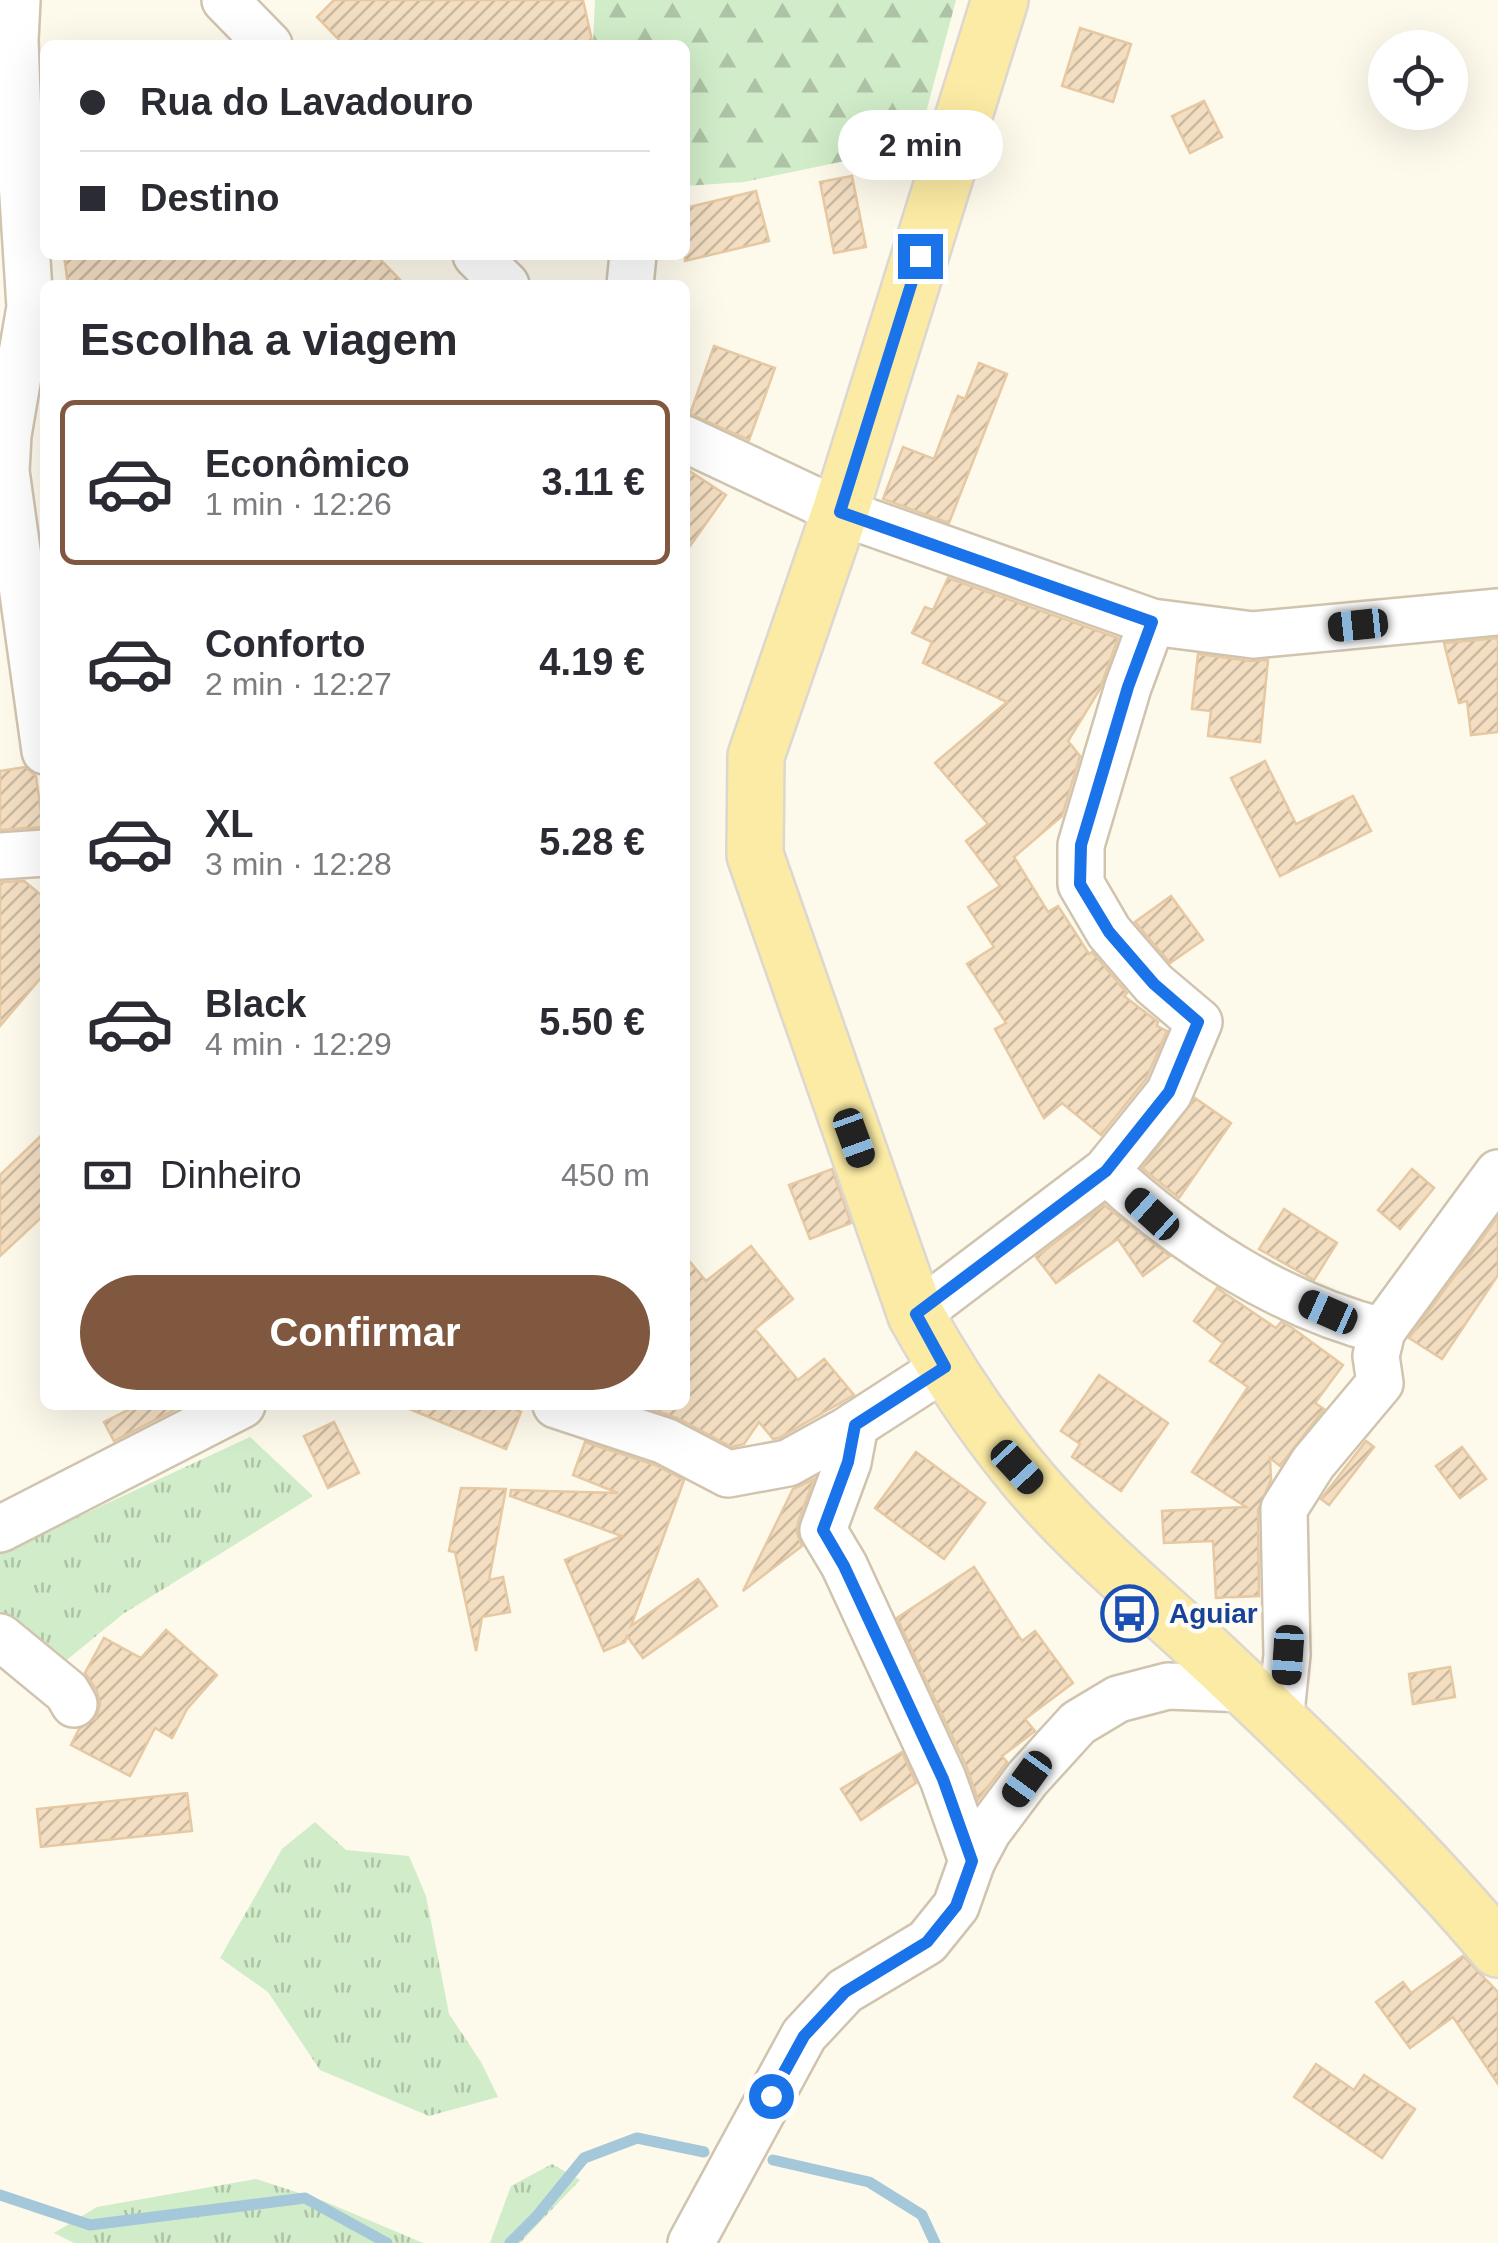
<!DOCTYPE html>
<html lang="pt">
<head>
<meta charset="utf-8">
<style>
  body { margin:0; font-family:Helvetica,sans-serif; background:#f7f7f7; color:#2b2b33; height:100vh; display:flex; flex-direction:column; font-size:38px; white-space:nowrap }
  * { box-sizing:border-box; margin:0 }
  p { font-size:32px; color:#7c7c81 }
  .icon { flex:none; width:55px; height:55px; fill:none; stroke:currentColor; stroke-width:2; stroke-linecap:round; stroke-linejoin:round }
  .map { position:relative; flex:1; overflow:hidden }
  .panel { position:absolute; left:40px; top:280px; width:650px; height:1130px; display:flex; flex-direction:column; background:#fff; border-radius:15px; box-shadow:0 10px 40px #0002 }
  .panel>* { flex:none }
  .banner { position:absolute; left:40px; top:40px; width:650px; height:220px; border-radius:15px; box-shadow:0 10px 40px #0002; display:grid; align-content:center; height:220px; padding:0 40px; background:#fff }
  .tools { position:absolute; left:1368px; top:30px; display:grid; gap:20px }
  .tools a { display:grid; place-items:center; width:100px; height:100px; border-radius:50%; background:#fff; box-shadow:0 10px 40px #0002; font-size:50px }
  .end { position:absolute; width:45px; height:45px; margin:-22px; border:12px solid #1a73e8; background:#fff; box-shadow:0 0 0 5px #fff }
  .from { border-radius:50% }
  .bubble { position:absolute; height:70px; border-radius:35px; background:#fff; box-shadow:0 10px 40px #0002; font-size:32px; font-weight:700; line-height:70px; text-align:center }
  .car { position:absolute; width:30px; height:60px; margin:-30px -15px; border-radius:12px; box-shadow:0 0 8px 2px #0007; background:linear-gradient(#222 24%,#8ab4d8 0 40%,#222 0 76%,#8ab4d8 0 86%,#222 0) }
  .banner b { display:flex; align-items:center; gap:35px; height:95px; font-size:38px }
  .banner b+b { border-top:2px solid #e1e1e2 }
  .banner i { width:25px; height:25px; background:#2b2b33 }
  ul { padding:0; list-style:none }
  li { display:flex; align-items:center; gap:30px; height:165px; margin:0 20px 15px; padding:0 20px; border:5px solid transparent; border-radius:15px }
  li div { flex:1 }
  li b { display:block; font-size:38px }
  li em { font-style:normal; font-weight:700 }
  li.active { border-color:#805840 }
  li>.icon { width:90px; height:90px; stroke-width:1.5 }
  h2 { padding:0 40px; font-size:45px; line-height:120px }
  .pay { display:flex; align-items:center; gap:25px; height:110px; padding:0 40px; font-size:38px }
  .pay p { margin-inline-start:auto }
  .action { display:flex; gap:20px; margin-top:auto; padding:20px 40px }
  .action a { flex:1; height:115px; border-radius:60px; background:#805840; color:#fff; font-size:40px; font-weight:700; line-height:115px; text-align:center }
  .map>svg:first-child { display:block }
  .grass { fill:url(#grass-tufts) }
  .forest { fill:url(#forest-firs) }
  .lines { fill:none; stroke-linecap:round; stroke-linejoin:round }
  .stream { stroke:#a4c7d9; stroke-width:11 }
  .building { fill:url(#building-hatch); stroke:#e6c8a2; stroke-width:2.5 }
  .minor-casing { stroke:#d0c4af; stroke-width:50 }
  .major-casing { stroke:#dcd7d0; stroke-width:60 }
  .minor { stroke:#fff; stroke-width:45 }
  .major { stroke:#fbeba4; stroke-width:55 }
  .route { stroke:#1a73e8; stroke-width:12 }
  .labels { text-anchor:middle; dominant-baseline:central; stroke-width:9; stroke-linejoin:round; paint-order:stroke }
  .transit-label { font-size:28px; font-weight:bold; fill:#164399; stroke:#fffcf1; text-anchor:start }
</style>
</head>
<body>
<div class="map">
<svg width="1498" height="2243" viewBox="0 0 1498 2243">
  <defs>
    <pattern id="grass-tufts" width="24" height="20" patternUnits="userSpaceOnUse" patternTransform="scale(2.5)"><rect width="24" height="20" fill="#d0ecc8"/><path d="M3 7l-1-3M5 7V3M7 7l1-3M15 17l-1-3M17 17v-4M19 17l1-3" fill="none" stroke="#aec3a5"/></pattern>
    <pattern id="forest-firs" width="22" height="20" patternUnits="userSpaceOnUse" patternTransform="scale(2.5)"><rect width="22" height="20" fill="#d0ecc8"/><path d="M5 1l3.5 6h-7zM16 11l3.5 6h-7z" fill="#aec3a5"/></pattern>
    <pattern id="building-hatch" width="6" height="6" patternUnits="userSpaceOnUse" patternTransform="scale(2.5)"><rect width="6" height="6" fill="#f3dec2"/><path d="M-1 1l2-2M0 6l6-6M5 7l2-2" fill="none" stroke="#cab8a0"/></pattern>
  </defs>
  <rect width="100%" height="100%" fill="#fdf9eb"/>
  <g class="grass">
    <path d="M 250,1437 L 313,1496 L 123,1614 L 63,1663 L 0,1611 L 0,1553 Z"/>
    <path d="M 315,1822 L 346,1850 L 409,1856 L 426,1896 L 449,2014 L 481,2062 L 498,2097 L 429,2116 L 320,2070 L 268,1992 L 220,1958 L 282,1849 Z"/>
    <path d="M 552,2164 L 580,2180 L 520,2243 L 490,2243 L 511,2186 Z"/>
    <path d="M 256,2179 L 321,2200 L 423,2243 L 74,2243 L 54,2233 L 97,2207 Z"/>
  </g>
  <path class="forest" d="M 595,0 L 956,0 L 917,146 L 744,182 L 685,186 L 685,45 L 593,45 Z"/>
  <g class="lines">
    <g class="stream">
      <path d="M 773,2160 L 869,2182 L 922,2215 L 935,2243"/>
      <path d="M 0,2195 L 90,2225 L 305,2198 L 387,2243"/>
      <path d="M 510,2243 L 536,2217 L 584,2158 L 637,2138 L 704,2152"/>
    </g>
  </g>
  <g class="building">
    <path d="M 334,0 L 583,0 L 593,45 L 344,45 L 317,17 Z"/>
    <path d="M 1080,28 L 1131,44 L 1113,102 L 1062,86 Z"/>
    <path d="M 1204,101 L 1222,137 L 1190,153 L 1172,116 Z"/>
    <path d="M 852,176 L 866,247 L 834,253 L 820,182 Z"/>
    <path d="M 756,191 L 769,241 L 685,261 L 685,208 Z"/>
    <path d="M 64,255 L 376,255 L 405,285 L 68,285 Z"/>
    <path d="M 714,346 L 775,368 L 749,440 L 690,414 Z"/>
    <path d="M 979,363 L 1007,374 L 949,523 L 883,499 L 903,447 L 934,459 L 958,396 L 965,399 Z"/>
    <path d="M 685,468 L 726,495 L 685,553 Z"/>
    <path d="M 948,578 L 1118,638 L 1100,689 L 1068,741 L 1080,756 L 1062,816 L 1014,857 L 1048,912 L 1058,906 L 1089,954 L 1092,952 L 1127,993 L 1124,996 L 1158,1022 L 1157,1026 L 1167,1031 L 1146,1079 L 1101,1135 L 1062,1103 L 1044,1118 L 995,1029 L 1006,1023 L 967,964 L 994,947 L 968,907 L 1000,886 L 966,841 L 988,824 L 935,763 L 1007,702 L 923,663 L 932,642 L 912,633 L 925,607 L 933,610 Z"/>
    <path d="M 1498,638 L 1498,732 L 1471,735 L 1467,701 L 1459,703 L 1444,643 Z"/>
    <path d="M 1198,654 L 1250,661 L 1268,660 L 1260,742 L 1208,736 L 1211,711 L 1192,709 Z"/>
    <path d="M 1265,761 L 1296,824 L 1353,796 L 1371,831 L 1280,876 L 1231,778 Z"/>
    <path d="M 25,767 L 36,776 L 43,827 L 0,830 L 0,771 Z"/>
    <path d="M 24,881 L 45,898 L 45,973 L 0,1026 L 0,882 Z"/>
    <path d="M 1171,896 L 1203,940 L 1170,963 L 1135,922 Z"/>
    <path d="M 1195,1098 L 1231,1123 L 1179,1198 L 1142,1168 Z"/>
    <path d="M 45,1132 L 45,1214 L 0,1256 L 0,1175 Z"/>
    <path d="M 832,1169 L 851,1223 L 810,1239 L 789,1185 Z"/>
    <path d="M 1412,1169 L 1434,1188 L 1400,1229 L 1378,1210 Z"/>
    <path d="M 1104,1205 L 1170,1256 L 1143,1276 L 1118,1239 L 1056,1283 L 1036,1257 Z"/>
    <path d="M 1284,1209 L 1337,1243 L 1314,1280 L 1259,1249 Z"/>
    <path d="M 1498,1217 L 1498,1275 L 1442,1359 L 1409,1338 Z"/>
    <path d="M 751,1246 L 793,1299 L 755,1329 L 798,1380 L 824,1359 L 854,1395 L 779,1438 L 773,1439 L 759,1422 L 744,1444 L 732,1447 L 677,1418 L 640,1405 L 685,1405 L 685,1256 L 706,1281 Z"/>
    <path d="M 1217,1288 L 1276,1328 L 1281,1322 L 1291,1327 L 1343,1365 L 1315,1403 L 1324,1409 L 1280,1466 L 1270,1458 L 1271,1480 L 1258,1510 L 1259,1596 L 1216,1598 L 1213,1541 L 1164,1543 L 1162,1511 L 1246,1507 L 1192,1472 L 1248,1387 L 1210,1361 L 1223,1343 L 1194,1321 Z"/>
    <path d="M 1099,1375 L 1168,1423 L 1121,1491 L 1072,1457 L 1080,1444 L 1061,1431 Z"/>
    <path d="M 138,1405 L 184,1405 L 114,1441 L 104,1422 Z"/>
    <path d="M 400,1405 L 504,1405 L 521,1412 L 506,1449 Z"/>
    <path d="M 334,1422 L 359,1473 L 328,1488 L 304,1436 Z"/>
    <path d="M 1366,1441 L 1374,1447 L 1329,1505 L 1321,1499 Z"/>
    <path d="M 585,1442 L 655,1465 L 684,1480 L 631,1626 L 698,1579 L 717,1606 L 643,1658 L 627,1636 L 625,1642 L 604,1651 L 565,1560 L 622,1536 L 510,1496 L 511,1490 L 618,1493 L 573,1475 Z"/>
    <path d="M 1462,1447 L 1486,1479 L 1460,1498 L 1436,1466 Z"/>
    <path d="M 916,1452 L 985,1503 L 944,1559 L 875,1508 Z"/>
    <path d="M 814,1479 L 798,1522 L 797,1533 L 802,1546 L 743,1591 L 793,1489 Z"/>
    <path d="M 461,1488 L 506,1489 L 489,1580 L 503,1577 L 510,1612 L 482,1617 L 476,1651 L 455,1552 L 449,1551 Z"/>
    <path d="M 974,1567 L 1022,1641 L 1035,1631 L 1073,1683 L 1025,1719 L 1035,1731 L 1002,1756 L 1007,1762 L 978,1800 L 967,1768 L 897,1618 Z"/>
    <path d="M 166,1630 L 217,1675 L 187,1709 L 172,1738 L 155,1728 L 130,1776 L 71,1745 L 79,1729 L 96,1718 L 100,1705 L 97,1691 L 85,1673 L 104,1638 L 141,1658 Z"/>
    <path d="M 1450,1667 L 1455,1697 L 1413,1704 L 1409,1674 Z"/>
    <path d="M 902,1752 L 916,1783 L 861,1820 L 841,1789 Z"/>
    <path d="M 187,1793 L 192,1831 L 41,1847 L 37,1809 Z"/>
    <path d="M 1463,1956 L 1498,1992 L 1498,2084 L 1453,2017 L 1410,2048 L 1376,2002 L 1403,1982 L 1411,1993 Z"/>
    <path d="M 1316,2064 L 1354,2090 L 1364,2075 L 1415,2109 L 1382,2158 L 1294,2097 Z"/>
  </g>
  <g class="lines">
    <defs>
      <g id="minor">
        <path d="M 17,0 L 15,40 L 18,118 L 30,307 L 8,435 L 6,471 L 45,751"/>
        <path d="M 225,0 L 269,45"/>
        <path d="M 476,255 L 506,285"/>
        <path d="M 630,285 L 633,255"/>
        <path d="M 685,439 L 840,512 L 1152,622 L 1253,635 L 1498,612"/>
        <path d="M 0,856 L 45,853"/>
        <path d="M 1106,1171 C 1183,1242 1279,1305 1382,1331"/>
        <path d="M 916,1315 L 1106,1171 L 1169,1093 L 1199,1022 L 1154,984 L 1109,932 L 1081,884 L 1081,845 L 1128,687 L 1152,622"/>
        <path d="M 556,1405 L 665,1441 L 728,1474 L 788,1463 L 846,1431 L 945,1367"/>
        <path d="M 855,1425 L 848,1462 L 823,1530 L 844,1565 L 943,1779 L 972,1861"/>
        <path d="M 0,1529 L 242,1405"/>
        <path d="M 0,1637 L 67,1692 L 74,1704"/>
        <path d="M 1280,1722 L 1287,1655 L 1284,1509 L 1313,1463 L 1380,1383 L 1376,1356 L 1382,1331 L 1498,1173"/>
        <path d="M 691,2243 L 804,2035 L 845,1991 L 927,1942 L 956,1906 L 972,1861 L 988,1831 L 1027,1779 L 1078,1723 L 1118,1699 L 1168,1686 L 1246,1689"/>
      </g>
      <path id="major" d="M 1000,0 L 840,512 L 756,756 L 755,855 L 916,1315 C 945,1367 978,1418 1017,1466 C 1076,1540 1154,1602 1223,1667 C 1318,1757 1414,1849 1498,1949"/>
    </defs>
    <use href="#minor" class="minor-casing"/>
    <use href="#major" class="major-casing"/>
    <use href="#minor" class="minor"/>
    <use href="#major" class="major"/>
  </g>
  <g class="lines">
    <path class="route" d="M 771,2096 L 804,2036 L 845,1992 L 927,1942 L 956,1906 L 972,1861 L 943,1779 L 844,1566 L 823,1530 L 848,1462 L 855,1425 L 945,1367 L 916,1314 L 1106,1171 L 1169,1092 L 1198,1022 L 1154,984 L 1109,932 L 1080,884 L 1081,845 L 1128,687 L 1152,622 L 840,512 L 920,256"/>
  </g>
  <defs>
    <symbol id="bus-ring" viewBox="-11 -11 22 22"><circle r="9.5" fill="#fffcf1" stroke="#1a4fb4" stroke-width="1.5"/><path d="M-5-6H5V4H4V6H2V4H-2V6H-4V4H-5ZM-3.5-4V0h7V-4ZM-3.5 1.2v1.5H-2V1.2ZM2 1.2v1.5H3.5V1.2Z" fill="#1a4fb4"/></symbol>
  </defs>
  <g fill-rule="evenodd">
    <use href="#bus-ring" x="1098" y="1582" width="63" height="63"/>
  </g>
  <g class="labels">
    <g class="transit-label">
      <text x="1169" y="1613">Aguiar</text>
    </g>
  </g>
</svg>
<div class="tools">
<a><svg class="icon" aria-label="locate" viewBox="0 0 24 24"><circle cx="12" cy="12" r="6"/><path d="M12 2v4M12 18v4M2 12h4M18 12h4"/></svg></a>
</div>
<i class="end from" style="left:771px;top:2096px"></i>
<i class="end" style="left:920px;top:256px"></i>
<div class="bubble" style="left:838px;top:110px;width:165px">2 min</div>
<i class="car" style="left:1358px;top:625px;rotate:264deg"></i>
<i class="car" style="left:854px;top:1138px;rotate:160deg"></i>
<i class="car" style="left:1152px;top:1214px;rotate:312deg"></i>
<i class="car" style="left:1328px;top:1312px;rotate:294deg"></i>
<i class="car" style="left:1017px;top:1467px;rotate:137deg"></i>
<i class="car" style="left:1288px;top:1655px;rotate:184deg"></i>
<i class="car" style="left:1027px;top:1779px;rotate:216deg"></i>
<div class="banner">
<b><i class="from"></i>Rua do Lavadouro</b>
<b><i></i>Destino</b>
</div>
<section class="panel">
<h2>Escolha a viagem</h2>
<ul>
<li class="active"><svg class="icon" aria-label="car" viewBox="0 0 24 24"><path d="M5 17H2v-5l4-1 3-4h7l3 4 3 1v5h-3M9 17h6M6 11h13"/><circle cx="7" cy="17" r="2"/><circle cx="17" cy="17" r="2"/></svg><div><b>Econômico</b><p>1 min · 12:26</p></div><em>3.11 €</em></li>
<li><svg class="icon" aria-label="car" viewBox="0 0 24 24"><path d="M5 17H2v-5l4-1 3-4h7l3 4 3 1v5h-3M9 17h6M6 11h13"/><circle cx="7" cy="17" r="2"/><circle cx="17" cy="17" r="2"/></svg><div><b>Conforto</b><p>2 min · 12:27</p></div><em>4.19 €</em></li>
<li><svg class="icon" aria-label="car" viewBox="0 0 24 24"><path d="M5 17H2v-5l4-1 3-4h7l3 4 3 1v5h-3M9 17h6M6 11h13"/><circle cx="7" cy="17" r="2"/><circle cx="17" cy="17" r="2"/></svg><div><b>XL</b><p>3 min · 12:28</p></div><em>5.28 €</em></li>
<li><svg class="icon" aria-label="car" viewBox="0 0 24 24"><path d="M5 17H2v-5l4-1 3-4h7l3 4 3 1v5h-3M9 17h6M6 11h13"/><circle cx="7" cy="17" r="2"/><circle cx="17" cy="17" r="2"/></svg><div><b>Black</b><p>4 min · 12:29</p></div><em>5.50 €</em></li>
</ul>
<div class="pay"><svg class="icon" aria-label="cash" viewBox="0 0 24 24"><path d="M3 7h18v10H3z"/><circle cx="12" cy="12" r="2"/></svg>Dinheiro<p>450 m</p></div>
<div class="action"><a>Confirmar</a></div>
</section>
</div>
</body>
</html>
